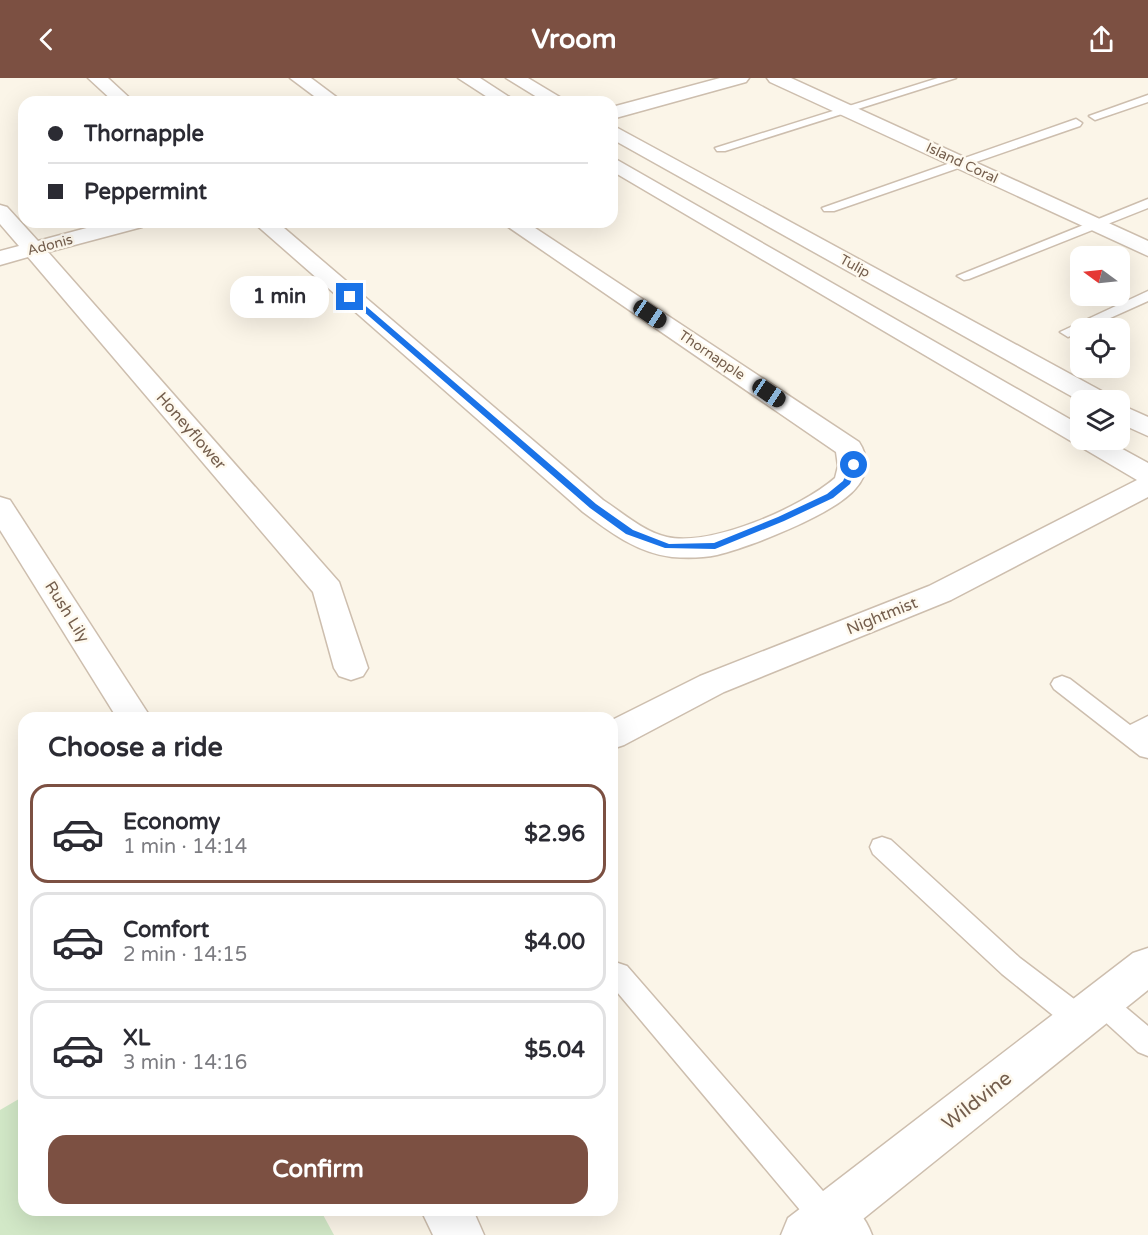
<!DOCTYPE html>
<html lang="en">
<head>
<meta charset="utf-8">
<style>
  body { margin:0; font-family:"Varela Round",sans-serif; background:#f7f7f7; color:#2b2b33; height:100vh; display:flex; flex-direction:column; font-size:22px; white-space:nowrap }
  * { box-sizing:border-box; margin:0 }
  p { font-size:20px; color:#7c7c81 }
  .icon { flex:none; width:33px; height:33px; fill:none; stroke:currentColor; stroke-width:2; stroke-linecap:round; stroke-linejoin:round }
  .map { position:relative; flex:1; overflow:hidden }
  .side { position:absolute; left:18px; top:634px; width:600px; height:504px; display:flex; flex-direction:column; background:#fff; border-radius:18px; box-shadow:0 6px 24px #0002 }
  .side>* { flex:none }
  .banner { position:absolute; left:18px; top:18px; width:600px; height:132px; border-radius:18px; box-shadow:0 6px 24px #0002; display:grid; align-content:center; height:132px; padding:0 30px; background:#fff }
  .needle { width:39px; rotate:285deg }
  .tools { position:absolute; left:1070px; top:168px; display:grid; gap:12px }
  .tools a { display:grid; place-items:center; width:60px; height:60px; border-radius:12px; background:#fff; box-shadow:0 6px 24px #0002; font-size:30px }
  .end { position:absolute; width:27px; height:27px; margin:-14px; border:8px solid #1a73e8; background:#fff; box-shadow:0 0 0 3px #fff }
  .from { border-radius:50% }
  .bubble { position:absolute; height:42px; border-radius:18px; background:#fff; box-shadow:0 6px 24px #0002; font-size:20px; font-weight:700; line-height:42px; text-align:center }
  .car { position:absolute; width:18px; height:36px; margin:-18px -9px; border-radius:8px; box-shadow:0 0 4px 2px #0007; background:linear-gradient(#222 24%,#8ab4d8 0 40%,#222 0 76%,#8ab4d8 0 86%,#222 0) }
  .banner b { display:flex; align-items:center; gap:21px; height:57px; font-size:22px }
  .banner b+b { border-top:2px solid #e1e1e2 }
  .banner i { width:15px; height:15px; background:#2b2b33 }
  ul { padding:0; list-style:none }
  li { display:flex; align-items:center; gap:18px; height:99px; margin:0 12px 9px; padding:0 18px; border:3px solid #e1e1e2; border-radius:18px }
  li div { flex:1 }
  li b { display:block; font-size:22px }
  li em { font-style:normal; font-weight:700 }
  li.selected { border-color:#7c5042 }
  li>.icon { width:54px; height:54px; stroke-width:1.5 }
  h2 { padding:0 30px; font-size:27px; line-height:72px }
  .action { display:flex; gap:12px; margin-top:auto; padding:12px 30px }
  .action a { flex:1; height:69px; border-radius:18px; background:#7c5042; color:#fff; font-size:24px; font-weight:700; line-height:69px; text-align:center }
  header { display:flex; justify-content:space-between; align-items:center; height:78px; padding:0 30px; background:#7c5042; color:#fff; font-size:27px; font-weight:700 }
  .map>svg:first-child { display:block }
  .green { fill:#d2e8c7 }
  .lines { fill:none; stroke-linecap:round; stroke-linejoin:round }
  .service-casing { stroke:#cdbeae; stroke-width:3 }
  .minor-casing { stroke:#cdbeae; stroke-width:3 }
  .tertiary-casing { stroke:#cdbeae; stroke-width:3 }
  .service { fill:#fff; fill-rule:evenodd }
  .minor { fill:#fff; fill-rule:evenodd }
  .tertiary { fill:#fff; fill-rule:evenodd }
  .route { fill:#1a73e8 }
  .labels { text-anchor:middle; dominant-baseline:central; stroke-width:5; stroke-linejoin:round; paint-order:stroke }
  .far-street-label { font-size:14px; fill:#745e4d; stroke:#fef9ee }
  .street-label { font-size:16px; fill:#745e4d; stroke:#fef9ee }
  .near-street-label { font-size:20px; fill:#745e4d; stroke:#fef9ee }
</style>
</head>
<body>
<header><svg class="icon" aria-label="back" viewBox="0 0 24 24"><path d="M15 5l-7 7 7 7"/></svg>Vroom<svg class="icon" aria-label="share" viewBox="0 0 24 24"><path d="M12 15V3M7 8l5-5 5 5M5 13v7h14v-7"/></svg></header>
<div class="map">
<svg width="1148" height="1157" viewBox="0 0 1148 1157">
  <rect width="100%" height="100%" fill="#fbf5e8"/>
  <path class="green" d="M 24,1018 L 24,1132 L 321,1133 L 334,1157 L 0,1157 L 0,1032 Z"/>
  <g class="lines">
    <defs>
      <g id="service">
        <path d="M 938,0 L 956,0 L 725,73 L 717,73 L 715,70 Z"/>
        <path d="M 1148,17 L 1148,24 L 1095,42 L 1089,38 Z"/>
        <path d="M 1076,41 L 1082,45 L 1080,48 L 834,133 L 824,133 L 822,130 Z"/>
        <path d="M 1148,121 L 1148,130 L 969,201 L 964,202 L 957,198 Z"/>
        <path d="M 1148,213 L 1148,223 L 1088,250 L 1080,250 L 1080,254 L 1068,259 L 1060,254 Z"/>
        <path d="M 1062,598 L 1070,601 L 1130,647 L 1148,638 L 1148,680 L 1140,678 L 1054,611 L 1051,606 L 1054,601 Z"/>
        <path d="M 882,759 L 891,762 L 1020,880 L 1090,933 L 1094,942 L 1090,951 L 1080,954 L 1070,951 L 1002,896 L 873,776 L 870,769 L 873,762 Z"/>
        <path d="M 618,885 L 627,888 L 829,1120 L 836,1117 C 853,1124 866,1140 872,1157 L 837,1157 L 833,1153 L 827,1155 L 816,1151 L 612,908 L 612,887 Z"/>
        <path d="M 1102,913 L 1111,917 L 1148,948 L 1148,978 L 1138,974 L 1093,933 L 1089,925 L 1093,917 Z"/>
      </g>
      <g id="minor">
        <path d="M 88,0 L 108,0 L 134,24 L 114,24 Z"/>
        <path d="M 290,0 L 311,0 L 343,24 L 322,24 Z"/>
        <path d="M 720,0 L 749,0 L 746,4 L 612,41 L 612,29 Z"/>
        <path d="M 767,0 L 791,0 L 1148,163 L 1148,178 L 770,4 Z"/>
        <path d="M 0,127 L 7,129 L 38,163 L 109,144 L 145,144 L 142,149 L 48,174 L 339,504 L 368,590 L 363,598 L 351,602 L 339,598 L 334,590 L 313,514 L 28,179 L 0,187 L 0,173 L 19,168 L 0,146 Z"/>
        <path d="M 253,144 L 277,144 L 603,422 C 623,435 644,454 667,459 C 711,469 802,429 835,400 L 838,388 L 836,374 L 501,144 L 526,144 L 859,364 C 869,379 868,397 856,410 C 835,436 750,469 717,477 C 703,480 686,480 672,479 C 637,475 610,454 583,434 Z"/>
        <path d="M 1148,870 L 1148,912 L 843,1157 L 781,1157 L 788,1140 L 1133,875 Z"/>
        <path d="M 421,1132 L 473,1132 L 484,1157 L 433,1157 Z"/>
      </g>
      <g id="tertiary">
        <path d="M 458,0 L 480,0 L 517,24 L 495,24 Z"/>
        <path d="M 506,0 L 528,0 L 568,24 L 545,24 Z"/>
        <path d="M 612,47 L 1107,316 L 1111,322 L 1080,323 L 612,61 Z"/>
        <path d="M 612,79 L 1080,347 L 1080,362 L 1106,362 L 1148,385 L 1148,419 L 951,522 L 724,614 L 624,667 L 612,671 L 612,642 L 700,598 L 929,508 L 1137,402 L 612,93 Z"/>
        <path d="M 1119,326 L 1148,339 L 1148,358 L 1119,345 Z"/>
        <path d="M 0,419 L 10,422 L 151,640 L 117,640 L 0,452 Z"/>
      </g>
    </defs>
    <use href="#service" class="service-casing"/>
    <use href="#minor" class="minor-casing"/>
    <use href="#tertiary" class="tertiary-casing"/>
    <use href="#service" class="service"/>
    <use href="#minor" class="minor"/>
    <use href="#tertiary" class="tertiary"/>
  </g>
  <path class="route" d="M 348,217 L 353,217 L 596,426 L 633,452 L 669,466 L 714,465 L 778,439 L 827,416 L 843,403 L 851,386 L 858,387 L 850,406 L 833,420 L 784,443 L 715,471 L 665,470 L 626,456 L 590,430 L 348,220 Z"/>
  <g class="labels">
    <g class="far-street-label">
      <text transform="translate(962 85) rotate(25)">Island Coral</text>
      <text transform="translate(50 167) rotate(-15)">Adonis</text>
      <text transform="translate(855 188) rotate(29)">Tulip</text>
      <text transform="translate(712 277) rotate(34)">Thornapple</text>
    </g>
    <g class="street-label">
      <text transform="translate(191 353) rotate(49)">Honeyflower</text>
      <text transform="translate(67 534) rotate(58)">Rush Lily</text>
      <text transform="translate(882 538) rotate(-22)">Nightmist</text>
    </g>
    <g class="near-street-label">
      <text transform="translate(977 1023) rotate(-38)">Wildvine</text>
    </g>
  </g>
</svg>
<div class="tools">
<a><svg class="needle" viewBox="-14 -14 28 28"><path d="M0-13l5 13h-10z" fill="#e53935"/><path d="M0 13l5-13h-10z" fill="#7c7c81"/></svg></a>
<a><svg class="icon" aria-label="locate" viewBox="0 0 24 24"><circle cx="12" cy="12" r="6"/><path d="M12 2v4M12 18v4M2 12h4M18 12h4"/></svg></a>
<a><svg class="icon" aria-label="layers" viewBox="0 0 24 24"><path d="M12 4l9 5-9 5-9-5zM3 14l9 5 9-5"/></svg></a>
</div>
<i class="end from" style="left:854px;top:387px"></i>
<i class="end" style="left:350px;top:219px"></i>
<div class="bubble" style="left:230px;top:198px;width:99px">1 min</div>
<i class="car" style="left:650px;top:236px;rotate:124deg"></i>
<i class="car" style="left:769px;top:315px;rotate:124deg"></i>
<div class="banner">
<b><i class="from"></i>Thornapple</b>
<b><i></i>Peppermint</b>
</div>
<section class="side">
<h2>Choose a ride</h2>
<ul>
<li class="selected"><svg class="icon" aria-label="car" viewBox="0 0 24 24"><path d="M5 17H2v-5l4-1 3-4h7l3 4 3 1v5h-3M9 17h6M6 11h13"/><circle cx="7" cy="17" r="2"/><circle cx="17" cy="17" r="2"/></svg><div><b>Economy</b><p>1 min · 14:14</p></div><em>$2.96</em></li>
<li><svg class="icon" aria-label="car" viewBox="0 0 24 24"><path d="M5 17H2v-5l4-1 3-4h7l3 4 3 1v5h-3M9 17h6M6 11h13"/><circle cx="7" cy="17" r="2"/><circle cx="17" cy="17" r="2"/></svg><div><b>Comfort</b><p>2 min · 14:15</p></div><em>$4.00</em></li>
<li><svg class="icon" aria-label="car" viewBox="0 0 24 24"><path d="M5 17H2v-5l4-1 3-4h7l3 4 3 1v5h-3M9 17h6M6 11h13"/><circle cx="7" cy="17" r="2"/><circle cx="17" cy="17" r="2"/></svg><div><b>XL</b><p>3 min · 14:16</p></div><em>$5.04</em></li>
</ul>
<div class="action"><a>Confirm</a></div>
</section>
</div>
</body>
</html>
